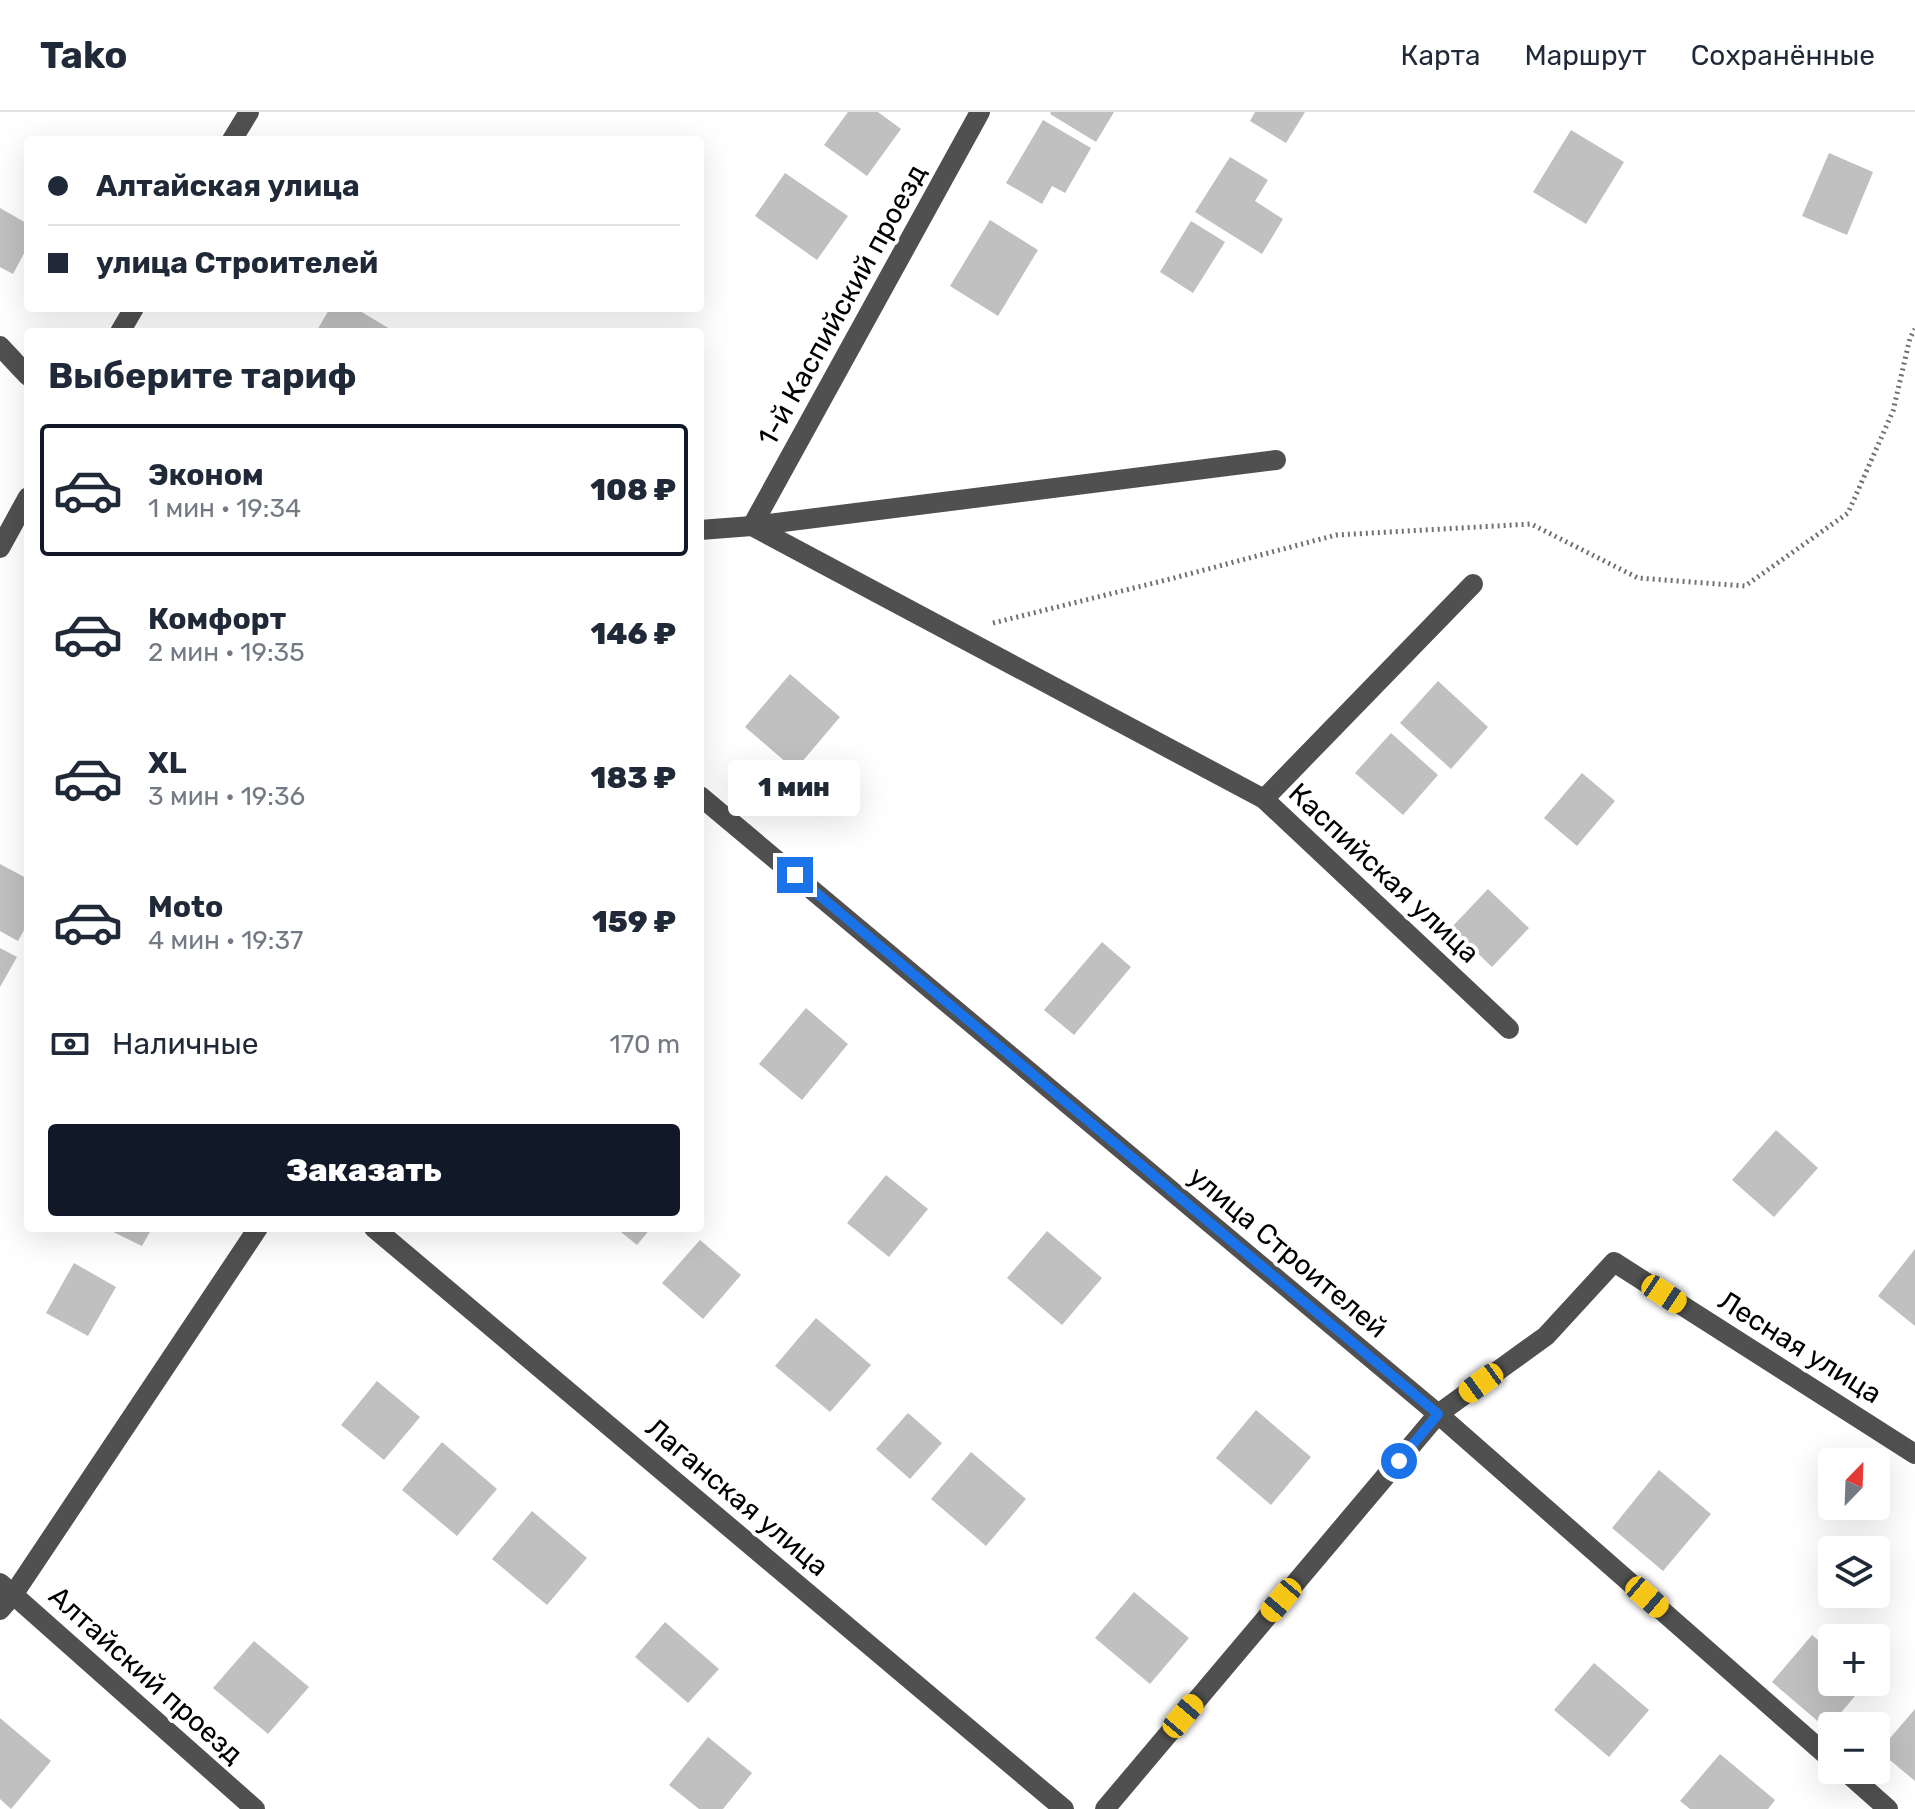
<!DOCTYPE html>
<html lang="ru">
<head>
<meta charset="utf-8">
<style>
  body { margin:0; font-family:Rubik,sans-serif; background:#f2f2f3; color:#1f2937; height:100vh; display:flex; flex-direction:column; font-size:30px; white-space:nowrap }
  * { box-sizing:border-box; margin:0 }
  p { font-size:26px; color:#747a83 }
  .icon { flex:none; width:44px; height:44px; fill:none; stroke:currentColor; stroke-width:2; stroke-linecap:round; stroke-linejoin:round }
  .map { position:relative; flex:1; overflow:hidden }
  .details { position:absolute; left:24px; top:216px; width:680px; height:904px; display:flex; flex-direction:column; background:#fff; border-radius:8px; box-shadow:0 8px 32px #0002 }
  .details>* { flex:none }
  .guide { position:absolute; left:24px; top:24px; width:680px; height:176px; border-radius:8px; box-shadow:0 8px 32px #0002; display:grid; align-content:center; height:176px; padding:0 24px; background:#fff }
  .needle { width:52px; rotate:23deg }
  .controls { position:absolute; left:1818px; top:1336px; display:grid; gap:16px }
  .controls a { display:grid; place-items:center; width:72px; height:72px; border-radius:8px; background:#fff; box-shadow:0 8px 32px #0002; font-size:40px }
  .end { position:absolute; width:36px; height:36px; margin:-18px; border:10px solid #1a73e8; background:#fff; box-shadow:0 0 0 4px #fff }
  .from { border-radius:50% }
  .bubble { position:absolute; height:56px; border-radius:8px; background:#fff; box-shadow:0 8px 32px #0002; font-size:26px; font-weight:800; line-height:56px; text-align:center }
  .car { position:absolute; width:24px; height:48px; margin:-24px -12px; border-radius:10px; box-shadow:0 0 6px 2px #0007; background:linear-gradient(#f5c518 24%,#345 0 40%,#f5c518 0 76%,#345 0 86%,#f5c518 0) }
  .guide b { display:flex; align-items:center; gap:28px; height:76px; font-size:30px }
  .guide b+b { border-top:2px solid #e0e1e3 }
  .guide i { width:20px; height:20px; background:#1f2937 }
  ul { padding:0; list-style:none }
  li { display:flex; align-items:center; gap:24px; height:132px; margin:0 16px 12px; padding:0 8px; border:4px solid transparent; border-radius:8px }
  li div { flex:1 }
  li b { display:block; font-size:30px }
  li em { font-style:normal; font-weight:800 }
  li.selected { border-color:#111827 }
  li>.icon { width:72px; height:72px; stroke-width:1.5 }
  h2 { padding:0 24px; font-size:36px; line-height:96px }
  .pay { display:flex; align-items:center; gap:20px; height:88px; padding:0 24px; font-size:30px }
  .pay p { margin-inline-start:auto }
  .action { display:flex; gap:16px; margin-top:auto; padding:16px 24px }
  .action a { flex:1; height:92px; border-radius:8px; background:#111827; color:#fff; font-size:32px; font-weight:800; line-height:92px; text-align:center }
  header { display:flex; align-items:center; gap:48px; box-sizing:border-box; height:112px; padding:0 40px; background:#fff; border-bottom:2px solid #e0e1e3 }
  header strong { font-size:38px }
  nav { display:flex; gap:44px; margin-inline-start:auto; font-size:28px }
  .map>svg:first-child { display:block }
  .building { fill:#c0c0c0 }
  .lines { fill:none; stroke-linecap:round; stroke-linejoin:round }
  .path { stroke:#727272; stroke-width:5; stroke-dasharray:2 4; stroke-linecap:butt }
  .minor { stroke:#505050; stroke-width:20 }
  .route { stroke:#1a73e8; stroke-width:10 }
  .labels { text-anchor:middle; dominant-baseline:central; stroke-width:8; stroke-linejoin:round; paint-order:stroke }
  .street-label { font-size:28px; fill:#000; stroke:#fff }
</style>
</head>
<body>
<header>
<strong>Tako</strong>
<nav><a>Карта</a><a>Маршрут</a><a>Сохранённые</a></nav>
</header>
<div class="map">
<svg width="1915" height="1697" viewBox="0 0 1915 1697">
  <rect width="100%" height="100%" fill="#fff"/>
  <g class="building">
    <path d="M 848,0 L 878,0 L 901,17 L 867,64 L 824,33 Z"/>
    <path d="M 1051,0 L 1114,0 L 1096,30 L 1050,2 Z"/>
    <path d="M 1255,0 L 1305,0 L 1286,31 L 1250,9 Z"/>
    <path d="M 1043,8 L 1091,36 L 1065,81 L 1052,74 L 1042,92 L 1006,71 Z"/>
    <path d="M 1571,18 L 1624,50 L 1586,112 L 1533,80 Z"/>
    <path d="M 1829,41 L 1873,60 L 1847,123 L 1802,104 Z"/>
    <path d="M 1230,45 L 1268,68 L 1255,89 L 1283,107 L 1262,142 L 1195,100 Z"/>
    <path d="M 785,61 L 848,104 L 817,148 L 755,104 Z"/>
    <path d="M 0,96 L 28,112 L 28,134 L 13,162 L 0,155 Z"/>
    <path d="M 990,108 L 1038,138 L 998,204 L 950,174 Z"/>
    <path d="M 1191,109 L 1225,130 L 1193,181 L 1160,160 Z"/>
    <path d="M 330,196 L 355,196 L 395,220 L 316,220 Z"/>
    <path d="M 790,562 L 840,605 L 795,658 L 745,615 Z"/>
    <path d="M 1438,569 L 1488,615 L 1451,657 L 1400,611 Z"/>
    <path d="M 1391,621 L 1438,663 L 1403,703 L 1355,661 Z"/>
    <path d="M 1582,661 L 1615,689 L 1577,734 L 1544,706 Z"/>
    <path d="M 0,752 L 28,767 L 28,811 L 18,829 L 0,819 Z"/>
    <path d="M 1488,777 L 1529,816 L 1492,855 L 1451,816 Z"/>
    <path d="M 1102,830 L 1131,855 L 1074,923 L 1044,898 Z"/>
    <path d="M 0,836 L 17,845 L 0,875 Z"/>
    <path d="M 806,896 L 848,932 L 802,988 L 759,952 Z"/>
    <path d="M 1776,1018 L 1818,1056 L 1774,1105 L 1732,1068 Z"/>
    <path d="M 886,1063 L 928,1097 L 889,1145 L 847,1111 Z"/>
    <path d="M 105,1116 L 152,1116 L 142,1134 Z"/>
    <path d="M 616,1116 L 651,1116 L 637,1133 Z"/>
    <path d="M 1047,1119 L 1102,1166 L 1062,1213 L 1007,1166 Z"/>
    <path d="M 700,1128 L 741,1163 L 703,1207 L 662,1171 Z"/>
    <path d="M 1915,1137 L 1915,1214 L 1878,1184 Z"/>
    <path d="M 74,1151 L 116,1175 L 88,1224 L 46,1201 Z"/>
    <path d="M 816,1206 L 871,1253 L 830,1300 L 775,1254 Z"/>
    <path d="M 377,1269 L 420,1305 L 384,1348 L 341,1313 Z"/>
    <path d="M 1256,1298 L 1311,1345 L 1271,1393 L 1216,1346 Z"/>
    <path d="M 908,1301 L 942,1331 L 910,1367 L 876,1337 Z"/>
    <path d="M 442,1330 L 497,1377 L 457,1424 L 402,1378 Z"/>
    <path d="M 971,1340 L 1026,1387 L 986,1434 L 931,1387 Z"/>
    <path d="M 1659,1358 L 1711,1402 L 1663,1459 L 1612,1416 Z"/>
    <path d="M 532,1399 L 587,1446 L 547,1493 L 492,1447 Z"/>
    <path d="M 1134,1480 L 1189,1526 L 1150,1572 L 1095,1526 Z"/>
    <path d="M 665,1510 L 719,1557 L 688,1591 L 635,1545 Z"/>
    <path d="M 1812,1523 L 1832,1540 L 1832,1570 L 1867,1570 L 1827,1617 L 1772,1570 Z"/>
    <path d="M 254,1529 L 309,1575 L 268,1622 L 213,1576 Z"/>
    <path d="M 1594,1551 L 1649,1598 L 1609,1645 L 1554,1598 Z"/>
    <path d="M 1915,1597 L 1915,1669 L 1879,1639 Z"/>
    <path d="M 0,1606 L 51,1649 L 11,1697 L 0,1687 Z"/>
    <path d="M 708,1625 L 752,1661 L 723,1697 L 699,1697 L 669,1673 Z"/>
    <path d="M 1720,1642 L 1775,1688 L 1768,1697 L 1690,1697 L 1680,1689 Z"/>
  </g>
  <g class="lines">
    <path class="path" d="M 993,511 L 1170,467 L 1336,423 L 1531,412 L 1638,466 L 1745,474 L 1848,401 L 1893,299 L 1910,226 L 1915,217"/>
    <g class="minor">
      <path d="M 980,0 L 752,414 L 1264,687 L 1509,917"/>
      <path d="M 232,28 L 249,0"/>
      <path d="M 120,220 L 134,196"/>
      <path d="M 0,234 L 28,264"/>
      <path d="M 700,418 L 752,414 L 1276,348"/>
      <path d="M 0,436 L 28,385"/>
      <path d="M 700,684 L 1438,1302 L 1832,1648"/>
      <path d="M 1264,687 L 1473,472"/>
      <path d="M 374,1116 L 1064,1697"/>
      <path d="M 0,1471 L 255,1697"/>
      <path d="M 0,1498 L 13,1483 L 258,1116"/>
      <path d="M 1844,1658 L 1888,1697"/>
      <path d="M 1105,1697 L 1438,1302 L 1546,1224 L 1614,1150 L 1915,1342"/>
    </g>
  </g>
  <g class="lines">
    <path class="route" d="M 795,763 L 1438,1302 L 1399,1349"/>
  </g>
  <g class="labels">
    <g class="street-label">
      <text transform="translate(842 193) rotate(-61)">1-й Каспийский проезд</text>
      <text transform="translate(1384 761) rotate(43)">Каспийская улица</text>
      <text transform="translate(1288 1140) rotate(40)">улица Строителей</text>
      <text transform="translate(1800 1235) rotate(32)">Лесная улица</text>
      <text transform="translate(737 1385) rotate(40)">Лаганская улица</text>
      <text transform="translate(146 1563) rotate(42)">Алтайский проезд</text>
    </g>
  </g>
</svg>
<div class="controls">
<a><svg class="needle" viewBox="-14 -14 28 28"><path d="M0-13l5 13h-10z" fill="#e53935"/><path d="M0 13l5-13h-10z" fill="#747a83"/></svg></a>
<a><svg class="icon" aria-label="layers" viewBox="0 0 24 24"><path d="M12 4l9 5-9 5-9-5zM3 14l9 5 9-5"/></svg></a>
<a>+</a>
<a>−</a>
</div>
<i class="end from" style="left:1399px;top:1349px"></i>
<i class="end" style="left:795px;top:763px"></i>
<div class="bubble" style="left:728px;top:648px;width:132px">1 мин</div>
<i class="car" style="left:1664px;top:1182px;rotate:123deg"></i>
<i class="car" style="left:1481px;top:1271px;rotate:234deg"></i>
<i class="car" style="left:1647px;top:1485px;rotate:131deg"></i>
<i class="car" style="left:1281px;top:1488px;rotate:220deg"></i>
<i class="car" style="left:1183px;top:1604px;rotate:40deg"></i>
<div class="guide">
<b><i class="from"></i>Алтайская улица</b>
<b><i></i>улица Строителей</b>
</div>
<section class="details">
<h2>Выберите тариф</h2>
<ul>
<li class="selected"><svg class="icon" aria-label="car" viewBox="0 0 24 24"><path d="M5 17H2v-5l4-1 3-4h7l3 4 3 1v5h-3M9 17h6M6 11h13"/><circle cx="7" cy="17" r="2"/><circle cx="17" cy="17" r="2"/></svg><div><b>Эконом</b><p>1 мин · 19:34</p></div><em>108 ₽</em></li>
<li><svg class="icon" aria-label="car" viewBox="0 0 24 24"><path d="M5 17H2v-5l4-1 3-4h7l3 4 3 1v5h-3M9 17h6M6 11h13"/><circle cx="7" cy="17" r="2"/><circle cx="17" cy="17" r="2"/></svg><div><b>Комфорт</b><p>2 мин · 19:35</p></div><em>146 ₽</em></li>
<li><svg class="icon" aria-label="car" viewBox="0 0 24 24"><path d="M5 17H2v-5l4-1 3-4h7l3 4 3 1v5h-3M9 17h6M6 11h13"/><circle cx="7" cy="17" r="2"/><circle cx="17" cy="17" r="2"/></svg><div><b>XL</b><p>3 мин · 19:36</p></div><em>183 ₽</em></li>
<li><svg class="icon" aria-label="car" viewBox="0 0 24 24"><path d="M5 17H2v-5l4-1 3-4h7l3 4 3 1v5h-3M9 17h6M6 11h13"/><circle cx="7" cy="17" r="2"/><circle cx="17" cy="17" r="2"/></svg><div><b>Moto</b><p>4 мин · 19:37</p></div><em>159 ₽</em></li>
</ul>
<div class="pay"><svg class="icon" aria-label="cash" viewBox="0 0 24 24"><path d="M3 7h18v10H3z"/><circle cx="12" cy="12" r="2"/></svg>Наличные<p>170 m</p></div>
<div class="action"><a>Заказать</a></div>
</section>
</div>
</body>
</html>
